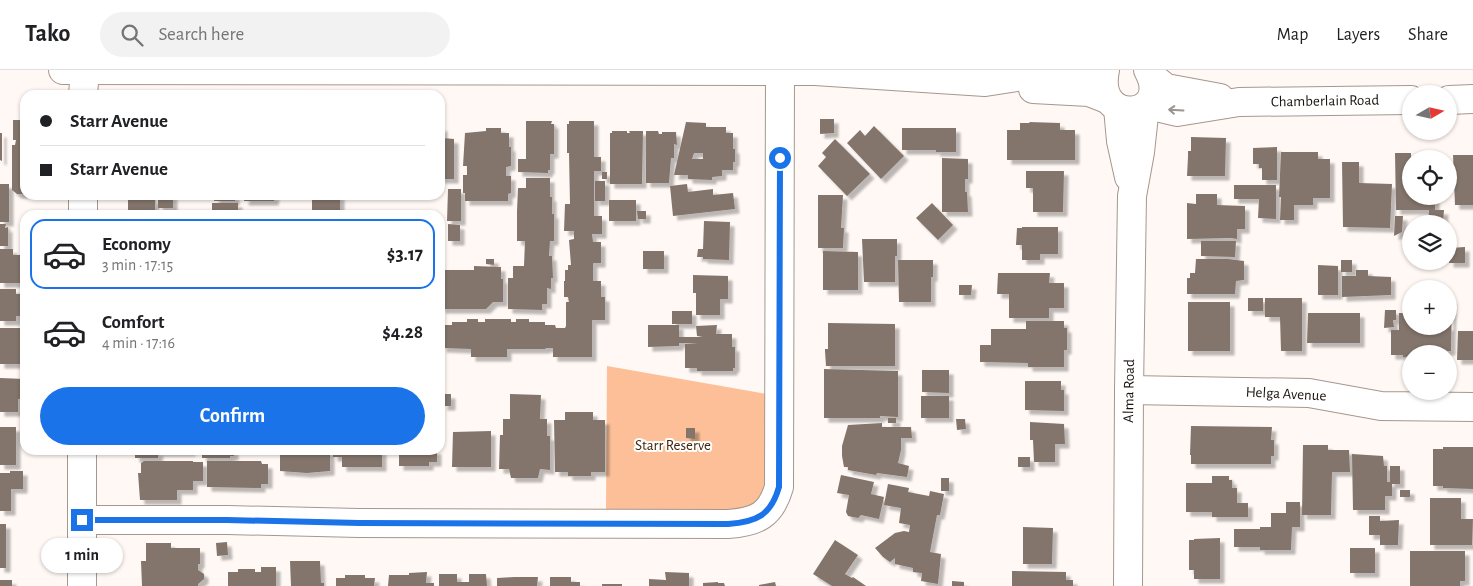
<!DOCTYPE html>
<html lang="en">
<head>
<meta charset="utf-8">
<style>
  body { margin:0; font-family:"Alegreya Sans",sans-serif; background:#f2f2f2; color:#202124; height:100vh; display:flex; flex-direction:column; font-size:19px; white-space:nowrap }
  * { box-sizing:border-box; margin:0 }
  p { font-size:16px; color:#757577 }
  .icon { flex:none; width:28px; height:28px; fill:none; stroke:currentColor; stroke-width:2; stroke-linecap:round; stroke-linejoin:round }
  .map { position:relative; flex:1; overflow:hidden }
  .sheet { position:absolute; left:20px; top:140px; width:425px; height:245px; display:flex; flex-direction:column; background:#fff; border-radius:15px; box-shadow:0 1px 4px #0004 }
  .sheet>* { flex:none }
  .hud { position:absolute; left:20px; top:20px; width:425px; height:110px; border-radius:15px; box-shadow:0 1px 4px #0004; display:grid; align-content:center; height:110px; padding:0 20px; background:#fff }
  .needle { width:32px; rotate:81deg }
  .tools { position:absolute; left:1402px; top:15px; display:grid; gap:10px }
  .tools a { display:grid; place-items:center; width:55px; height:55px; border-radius:50%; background:#fff; box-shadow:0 1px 4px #0004; font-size:25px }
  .end { position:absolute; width:22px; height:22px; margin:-11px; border:6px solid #1a73e8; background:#fff; box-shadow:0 0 0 2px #fff }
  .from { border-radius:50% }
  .bubble { position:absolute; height:35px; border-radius:18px; background:#fff; box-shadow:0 1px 4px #0004; font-size:16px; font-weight:700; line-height:35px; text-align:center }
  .hud b { display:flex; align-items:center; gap:18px; height:48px; font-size:19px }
  .hud b+b { border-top:1px solid #e0e0e0 }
  .hud i { width:12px; height:12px; background:#202124 }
  ul { padding:9px 0 0; list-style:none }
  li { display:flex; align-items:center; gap:15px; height:70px; margin:0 10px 8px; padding:0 10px; border:2px solid transparent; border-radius:15px }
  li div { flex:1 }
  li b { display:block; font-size:19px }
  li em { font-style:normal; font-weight:700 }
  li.current { border-color:#1a73e8 }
  li>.icon { width:45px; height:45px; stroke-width:1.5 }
  .cta { display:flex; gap:10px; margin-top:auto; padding:10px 20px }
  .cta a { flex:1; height:58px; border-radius:30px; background:#1a73e8; color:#fff; font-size:20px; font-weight:700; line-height:58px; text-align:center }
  header { display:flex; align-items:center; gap:30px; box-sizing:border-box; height:70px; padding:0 25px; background:#fff; border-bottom:1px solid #e0e0e0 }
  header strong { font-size:24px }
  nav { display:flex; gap:28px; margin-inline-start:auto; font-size:18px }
  .search { width:350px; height:45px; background:#f2f2f2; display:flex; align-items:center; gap:12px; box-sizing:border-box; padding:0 18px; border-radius:28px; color:#757577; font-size:19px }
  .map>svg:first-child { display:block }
  .green { fill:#fdbf97 }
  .building { fill:#83756c; fill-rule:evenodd; filter:url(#shadow) }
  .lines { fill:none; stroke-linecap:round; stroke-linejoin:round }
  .minor-casing { stroke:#a6978e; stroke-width:30 }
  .major-casing { stroke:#a6978e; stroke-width:30 }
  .minor { stroke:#fff; stroke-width:28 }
  .major { stroke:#fff; stroke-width:28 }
  .oneway { stroke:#989593 }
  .route { stroke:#1a73e8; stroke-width:6 }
  .labels { text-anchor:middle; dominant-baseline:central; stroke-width:4; stroke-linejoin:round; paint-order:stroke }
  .street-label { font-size:15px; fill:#191310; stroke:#fff }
  .park-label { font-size:15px; fill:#44230c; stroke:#fff }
</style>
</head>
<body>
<header>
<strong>Tako</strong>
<div class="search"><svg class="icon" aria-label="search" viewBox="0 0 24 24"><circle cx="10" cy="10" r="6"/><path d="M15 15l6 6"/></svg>Search here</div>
<nav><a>Map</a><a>Layers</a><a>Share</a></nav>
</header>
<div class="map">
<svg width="1473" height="516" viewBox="0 0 1473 516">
  <defs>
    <filter id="shadow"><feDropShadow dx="4.5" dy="4.5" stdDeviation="1" flood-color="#0004"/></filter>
  </defs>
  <rect width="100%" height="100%" fill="#fff8f4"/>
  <path class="green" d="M 607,296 L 767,324 L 767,416 L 756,434 L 744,440 L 606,442 Z"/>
  <g class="building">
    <path d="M 820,49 L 834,49 L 834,63 L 820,64 Z"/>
    <path d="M 13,50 L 25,50 L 24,124 L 17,124 L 12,120 L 12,75 L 15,75 L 16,70 L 13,70 Z"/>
    <path d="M 526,51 L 552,51 L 551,54 L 554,54 L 554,84 L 550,84 L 550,100 L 548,100 L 548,103 L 518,102 L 518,89 L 526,89 Z"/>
    <path d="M 569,51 L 594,51 L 594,87 L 601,87 L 601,101 L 594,101 L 594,146 L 602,146 L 602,164 L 592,164 L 593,172 L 601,172 L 601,193 L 593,193 L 593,211 L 601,211 L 601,227 L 605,227 L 605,250 L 592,250 L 592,287 L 553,287 L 553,278 L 546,278 L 545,279 L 507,279 L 507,287 L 471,287 L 471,279 L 442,278 L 442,255 L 452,255 L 452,252 L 467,252 L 467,249 L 478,249 L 478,252 L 485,252 L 485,249 L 511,249 L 511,252 L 516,252 L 516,249 L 529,249 L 529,252 L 545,252 L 545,255 L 555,255 L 556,258 L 565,258 L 566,256 L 566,232 L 569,232 L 568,227 L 564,227 L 564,211 L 565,211 L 565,200 L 568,200 L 568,195 L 571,195 L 569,170 L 574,169 L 574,161 L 564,161 L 565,134 L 570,134 L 569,83 L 567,83 L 567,54 L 569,54 Z"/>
    <path d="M 686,52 L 706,53 L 706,57 L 726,57 L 726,63 L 733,63 L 733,79 L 735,79 L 735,92 L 733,92 L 733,100 L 722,100 L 722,106 L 712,107 L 712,110 L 688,109 L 688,105 L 674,105 ZM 694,83 L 703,83 L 703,89 L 692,89 Z"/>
    <path d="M 1029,52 L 1060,53 L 1060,60 L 1075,60 L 1075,90 L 1007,90 L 1007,60 L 1020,60 L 1020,53 L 1030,53 Z"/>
    <path d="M 874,56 L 904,86 L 881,109 L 847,73 L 860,60 L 865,66 Z"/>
    <path d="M 440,57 L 443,57 L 443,68 L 454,69 L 454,109 L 440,109 Z"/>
    <path d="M 486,58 L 501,58 L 501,63 L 509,63 L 509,77 L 511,77 L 511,96 L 506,97 L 506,106 L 511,106 L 511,123 L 508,124 L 508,131 L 465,131 L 465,123 L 463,123 L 463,105 L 467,105 L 467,96 L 463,96 L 465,63 L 486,61 Z"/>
    <path d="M 902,58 L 956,58 L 956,82 L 936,82 L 936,80 L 902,80 Z"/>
    <path d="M 612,61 L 627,61 L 627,63 L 630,63 L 629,61 L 643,61 L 642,114 L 610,114 L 610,63 L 612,63 Z"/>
    <path d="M 646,61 L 658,61 L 659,64 L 662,64 L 662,62 L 676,62 L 677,75 L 674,74 L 674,88 L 671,88 L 669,113 L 646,113 Z"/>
    <path d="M 0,63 L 2,63 L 2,91 L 0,90 Z"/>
    <path d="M 1191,67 L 1226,68 L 1225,106 L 1187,106 L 1188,87 L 1188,81 L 1191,81 Z"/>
    <path d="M 835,69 L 870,104 L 847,126 L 818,96 L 826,87 L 822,83 Z"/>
    <path d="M 1277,77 L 1277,110 L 1262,110 L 1262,98 L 1259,98 L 1259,94 L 1253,94 L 1253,78 Z"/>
    <path d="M 1281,82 L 1318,82 L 1318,89 L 1330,89 L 1330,128 L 1313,128 L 1313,135 L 1294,135 L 1294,150 L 1280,150 L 1281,127 L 1279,127 Z"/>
    <path d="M 1395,83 L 1411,83 L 1411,126 L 1435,126 L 1435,140 L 1444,140 L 1443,154 L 1428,154 L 1429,140 L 1396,140 Z"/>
    <path d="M 1453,85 L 1473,85 L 1473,135 L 1455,135 Z"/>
    <path d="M 942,88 L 968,89 L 968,109 L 965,109 L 965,122 L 967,122 L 968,142 L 942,142 Z"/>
    <path d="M 1342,92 L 1359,92 L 1359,113 L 1392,114 L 1390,158 L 1343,157 Z"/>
    <path d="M 1026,101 L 1064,101 L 1063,142 L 1033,142 L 1033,118 L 1026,118 Z"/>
    <rect x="602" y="102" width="5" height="7"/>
    <path d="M 526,108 L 550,108 L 550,127 L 552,127 L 552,144 L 554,144 L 554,171 L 550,171 L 549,186 L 552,186 L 553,208 L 551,208 L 551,219 L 547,218 L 547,234 L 542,234 L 542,240 L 508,239 L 508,208 L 513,208 L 513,196 L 524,196 L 525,171 L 517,171 L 517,141 L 518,118 L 526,118 Z"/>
    <rect x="595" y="111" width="10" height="20"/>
    <rect x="0" y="114" width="9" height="38"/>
    <path d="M 687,114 L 688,122 L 713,119 L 713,125 L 733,123 L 735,139 L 673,146 L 670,116 Z"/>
    <path d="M 1234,115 L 1276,115 L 1276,149 L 1258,148 L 1259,129 L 1234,129 Z"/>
    <path d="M 448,119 L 461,119 L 461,151 L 447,151 Z"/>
    <path d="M 1196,124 L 1217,124 L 1217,135 L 1245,136 L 1245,159 L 1237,159 L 1237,169 L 1231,168 L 1187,169 L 1187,133 L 1196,134 Z"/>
    <path d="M 128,125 L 152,125 L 152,129 L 155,129 L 155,145 L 128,145 Z"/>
    <rect x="158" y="125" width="15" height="13"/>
    <path d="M 215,125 L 235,125 L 235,131 L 214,131 Z"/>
    <path d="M 245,125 L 275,125 L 274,131 L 244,131 Z"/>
    <path d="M 312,125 L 340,125 L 340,142 L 360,142 L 360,145 L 294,145 L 294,142 L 312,142 Z"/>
    <path d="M 818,125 L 843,125 L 841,158 L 844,158 L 843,178 L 818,178 Z"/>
    <rect x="609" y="130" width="27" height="21"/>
    <rect x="212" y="133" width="26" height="12"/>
    <path d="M 932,133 L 953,155 L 938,170 L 916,148 Z"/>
    <path d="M 637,141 L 646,141 L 646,149 L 638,149 Z"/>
    <path d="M 1395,146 L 1403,146 L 1402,162 L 1394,166 Z"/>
    <path d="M 704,151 L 730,152 L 729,190 L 703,189 L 703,187 L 697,187 L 698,179 L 703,179 Z"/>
    <path d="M 0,154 L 6,154 L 5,158 L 8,157 L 8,176 L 0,176 Z"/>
    <path d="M 448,154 L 460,155 L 460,171 L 448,171 Z"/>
    <path d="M 1022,157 L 1058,157 L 1058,184 L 1040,184 L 1040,190 L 1022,190 L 1022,175 L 1016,175 L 1017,158 L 1022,158 Z"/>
    <path d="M 862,169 L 897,169 L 897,186 L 895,186 L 895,212 L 864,212 Z"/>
    <path d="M 1201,171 L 1236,171 L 1235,187 L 1201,186 Z"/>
    <path d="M 1465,177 L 1465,193 L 1449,193 L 1449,178 Z"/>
    <path d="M 0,179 L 13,179 L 13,185 L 25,185 L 25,213 L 0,213 Z"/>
    <rect x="643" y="181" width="21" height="18"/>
    <path d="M 823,181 L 858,182 L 858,220 L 823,220 Z"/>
    <path d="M 486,189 L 494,189 L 494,195 L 486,194 Z"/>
    <path d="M 1196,189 L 1228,189 L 1244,191 L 1244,210 L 1236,211 L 1235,224 L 1187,224 L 1187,208 L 1190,208 L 1190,203 L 1195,203 Z"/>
    <path d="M 898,190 L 933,190 L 933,207 L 931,207 L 931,232 L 899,232 Z"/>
    <rect x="1341" y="190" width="11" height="12"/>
    <path d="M 1318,195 L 1338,196 L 1338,225 L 1318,225 Z"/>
    <path d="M 474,196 L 501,197 L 501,209 L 503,209 L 503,232 L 493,232 L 486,239 L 441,239 L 441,200 L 474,200 Z"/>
    <path d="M 1356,200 L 1368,200 L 1368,206 L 1391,207 L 1391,225 L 1342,227 L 1342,206 L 1356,206 Z"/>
    <path d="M 998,203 L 1050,203 L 1049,213 L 1064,213 L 1064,238 L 1049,238 L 1049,248 L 1009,248 L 1009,224 L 997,224 Z"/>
    <path d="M 693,205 L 728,206 L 728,229 L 720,229 L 720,245 L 696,245 L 696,223 L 693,223 Z"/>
    <path d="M 959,215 L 972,215 L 971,225 L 959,225 Z"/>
    <path d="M 0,219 L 16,219 L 16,224 L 25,224 L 25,246 L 16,246 L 16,251 L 0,251 Z"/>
    <rect x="1248" y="228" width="15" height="13"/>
    <path d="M 1265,228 L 1302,228 L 1302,281 L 1281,281 L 1280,247 L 1265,247 Z"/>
    <path d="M 1449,229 L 1452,229 L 1451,281 L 1438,281 L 1438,284 L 1411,284 L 1411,287 L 1403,287 L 1403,285 L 1391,285 L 1391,260 L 1399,260 L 1399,243 L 1411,243 L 1411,256 L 1435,256 L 1435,259 L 1438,260 L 1438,256 L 1449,256 Z"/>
    <rect x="1188" y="232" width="42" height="49"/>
    <path d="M 1385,240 L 1396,240 L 1396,250 L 1393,250 L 1394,257 L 1384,258 Z"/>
    <rect x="672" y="241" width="20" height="13"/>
    <path d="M 1308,243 L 1360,243 L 1360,273 L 1307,273 Z"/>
    <path d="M 1026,251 L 1064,251 L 1064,258 L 1067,258 L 1067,280 L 1064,280 L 1064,297 L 1028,297 L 1028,293 L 980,292 L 980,275 L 991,275 L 991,259 L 1026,259 Z"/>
    <path d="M 828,253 L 895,254 L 895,296 L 826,296 L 825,281 L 825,279 L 828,279 Z"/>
    <path d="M 648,255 L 679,255 L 679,267 L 703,267 L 697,266 L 696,256 L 717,255 L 716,264 L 732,264 L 732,277 L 735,277 L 735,298 L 733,298 L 733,301 L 697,301 L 697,298 L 685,298 L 685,274 L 698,273 L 679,273 L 679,276 L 648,277 Z"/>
    <path d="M 0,258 L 22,258 L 20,294 L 0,294 Z"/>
    <path d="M 1458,261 L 1473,261 L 1473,290 L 1457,290 Z"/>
    <path d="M 824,299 L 898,301 L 898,347 L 880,346 L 880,348 L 824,348 Z"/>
    <path d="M 922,300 L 949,300 L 949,323 L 922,322 Z"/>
    <path d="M 0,308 L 25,309 L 25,329 L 18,329 L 18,342 L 0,342 Z"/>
    <path d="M 1025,311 L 1061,311 L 1061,320 L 1064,320 L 1064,341 L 1025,340 Z"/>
    <rect x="443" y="324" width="8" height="12"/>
    <path d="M 510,324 L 541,325 L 540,349 L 547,349 L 547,366 L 550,366 L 550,400 L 540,399 L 538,408 L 511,408 L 509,399 L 499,399 L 500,365 L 503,365 L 503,349 L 510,349 Z"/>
    <rect x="921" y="326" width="28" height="22"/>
    <path d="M 565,342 L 593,342 L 593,350 L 605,350 L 605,402 L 591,402 L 591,406 L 568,406 L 568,402 L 555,402 L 554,350 L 565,350 Z"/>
    <rect x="888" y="348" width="8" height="5"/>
    <path d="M 956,349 L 965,349 L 966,359 L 957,360 Z"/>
    <path d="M 1030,352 L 1064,354 L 1065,374 L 1055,374 L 1055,392 L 1034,392 L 1033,370 L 1030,370 Z"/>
    <path d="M 882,353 L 882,357 L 911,357 L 912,368 L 901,368 L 901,380 L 898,393 L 909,396 L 907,407 L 877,403 L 876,405 L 848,400 L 848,397 L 844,397 L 842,386 L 842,376 L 848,355 Z"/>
    <path d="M 1191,356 L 1272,357 L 1271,370 L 1274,370 L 1274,386 L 1271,386 L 1271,394 L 1191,394 L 1191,385 L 1190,385 Z"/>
    <rect x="0" y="357" width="16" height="38"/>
    <path d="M 686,358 L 695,358 L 695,369 L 686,368 Z"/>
    <path d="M 491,361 L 491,397 L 452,397 L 453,362 Z"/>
    <path d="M 1303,375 L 1328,375 L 1328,380 L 1349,380 L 1350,402 L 1332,402 L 1331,445 L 1302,445 Z"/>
    <path d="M 1443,377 L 1473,377 L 1473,419 L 1443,418 L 1443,416 L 1433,416 L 1433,379 L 1443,379 Z"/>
    <path d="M 135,380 L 191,380 L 191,382 L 159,382 L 158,388 L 135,388 Z"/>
    <path d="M 202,380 L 234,380 L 234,386 L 230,386 L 230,388 L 202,388 Z"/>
    <path d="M 280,380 L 330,380 L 330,401 L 307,403 L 280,401 Z"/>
    <path d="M 333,380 L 382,380 L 382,397 L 342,397 L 342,387 L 333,387 Z"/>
    <path d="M 399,380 L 437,380 L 437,392 L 429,392 L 429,396 L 399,396 Z"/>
    <path d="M 1352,384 L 1383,386 L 1384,396 L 1387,396 L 1387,412 L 1390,412 L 1390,396 L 1400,396 L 1400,414 L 1392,414 L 1392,426 L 1385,426 L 1385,440 L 1353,440 Z"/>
    <rect x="1018" y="387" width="12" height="10"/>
    <path d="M 144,391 L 193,391 L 193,392 L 203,392 L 203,411 L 193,411 L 193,420 L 177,420 L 177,430 L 140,430 L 138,403 L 141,403 L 141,393 Z"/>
    <path d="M 207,391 L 261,391 L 262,394 L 268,394 L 268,414 L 261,414 L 261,418 L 207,417 Z"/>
    <path d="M 10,401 L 23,401 L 23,419 L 11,419 L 11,441 L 0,441 L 0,403 L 10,403 Z"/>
    <path d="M 841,405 L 874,412 L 871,424 L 884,427 L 879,449 L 861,445 L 858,448 L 848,446 L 846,442 L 849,425 L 837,423 Z"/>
    <path d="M 1212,406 L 1229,406 L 1229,410 L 1232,410 L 1232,418 L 1237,418 L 1237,433 L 1248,433 L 1248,447 L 1212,447 L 1212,442 L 1186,442 L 1186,413 L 1212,413 Z"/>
    <rect x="941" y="408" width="8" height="13"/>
    <path d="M 888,414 L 909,418 L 908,422 L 929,426 L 930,421 L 944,424 L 940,445 L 937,445 L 930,482 L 941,484 L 938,514 L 921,511 L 922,503 L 913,502 L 913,498 L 895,494 L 895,488 L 890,492 L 883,487 L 875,478 L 895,463 L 904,461 L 909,462 L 910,455 L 899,453 L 901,438 L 884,435 Z"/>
    <rect x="1400" y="420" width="10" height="7"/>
    <path d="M 1430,428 L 1461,428 L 1461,449 L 1473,449 L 1472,475 L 1430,475 Z"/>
    <path d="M 1286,432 L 1300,432 L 1300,457 L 1292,457 L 1291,480 L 1260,480 L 1260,477 L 1234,477 L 1234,459 L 1260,459 L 1260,457 L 1271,457 L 1271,443 L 1286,443 Z"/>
    <path d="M 1369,446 L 1380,446 L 1380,451 L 1399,450 L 1398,475 L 1380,475 L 1380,465 L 1369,465 Z"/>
    <rect x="0" y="454" width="6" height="44"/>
    <path d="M 1023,457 L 1053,458 L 1052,494 L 1023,494 Z"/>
    <path d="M 1220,468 L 1220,509 L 1194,509 L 1194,500 L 1189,500 L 1189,470 L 1194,470 L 1194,469 Z"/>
    <path d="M 835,470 L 858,485 L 845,504 L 852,508 L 853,507 L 866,516 L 832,516 L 813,504 Z"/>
    <path d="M 227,472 L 228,485 L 217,486 L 216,473 Z"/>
    <path d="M 146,473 L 171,473 L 171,478 L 200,478 L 200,494 L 198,494 L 198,500 L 204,504 L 204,509 L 198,514 L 198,516 L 142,516 L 141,491 L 146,491 Z"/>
    <rect x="1350" y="478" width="25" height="25"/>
    <path d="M 1410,481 L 1465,481 L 1465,511 L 1460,511 L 1460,516 L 1410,516 Z"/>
    <path d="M 290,491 L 320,491 L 321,513 L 324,513 L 324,516 L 291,516 Z"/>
    <path d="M 261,497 L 276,497 L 276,516 L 228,516 L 228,502 L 238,502 L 238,499 L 255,499 L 255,502 L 261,502 Z"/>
    <path d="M 1012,501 L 1066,502 L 1066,510 L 1073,510 L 1073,516 L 1012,516 Z"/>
    <path d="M 427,502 L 426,513 L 434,513 L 434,516 L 388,516 L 389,505 L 409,505 L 409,503 Z"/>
    <path d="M 665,502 L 689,503 L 689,516 L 649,516 L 649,509 L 666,510 Z"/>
    <path d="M 439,504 L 457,504 L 457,512 L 469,512 L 469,504 L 486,504 L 487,516 L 439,516 Z"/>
    <path d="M 345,505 L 365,505 L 365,508 L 375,508 L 374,516 L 336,516 L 336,508 L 345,508 Z"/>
    <path d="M 514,507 L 538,507 L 537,516 L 497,516 L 497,508 Z"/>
    <path d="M 550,507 L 571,507 L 571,512 L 580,512 L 580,516 L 550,516 Z"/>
    <rect x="0" y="510" width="12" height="6"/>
    <path d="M 952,511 L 964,512 L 964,516 L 952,516 Z"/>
    <path d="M 718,512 L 718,513 L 724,513 L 725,516 L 703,516 L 703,513 Z"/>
    <path d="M 775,512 L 776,516 L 759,516 L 759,515 Z"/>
    <rect x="602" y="514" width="20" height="2"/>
  </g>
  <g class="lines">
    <defs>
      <g id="minor">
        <path d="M 63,0 L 815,1 L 985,12 L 1035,4 L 1090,0"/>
        <path d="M 1152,7 L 1166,18 L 1220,28"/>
        <path d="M 1033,19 L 1089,22 L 1107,29"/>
        <path d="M 83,25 L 85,0"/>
        <path d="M 1449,30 L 1473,29"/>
        <path d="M 1149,34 L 1156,37 L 1177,42 L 1239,32 L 1411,30"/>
        <path d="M 83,145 L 83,125"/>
        <path d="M 1129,320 L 1309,323 L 1381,336 L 1473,337"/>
        <path d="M 82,450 L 227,450 L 359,453 L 728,454 C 757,452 771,445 779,417 L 780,1"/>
        <path d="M 82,516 L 82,380"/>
      </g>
      <g id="major">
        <path d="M 1105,0 C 1093,59 1175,49 1148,0"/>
        <path d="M 1118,38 L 1121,71 L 1129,107"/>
        <path d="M 1128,516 L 1129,320 L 1132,126 L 1140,82 L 1145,36"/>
      </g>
    </defs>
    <use href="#minor" class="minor-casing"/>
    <use href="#major" class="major-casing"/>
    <use href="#minor" class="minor"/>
    <use href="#major" class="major"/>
  </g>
  <defs><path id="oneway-shaft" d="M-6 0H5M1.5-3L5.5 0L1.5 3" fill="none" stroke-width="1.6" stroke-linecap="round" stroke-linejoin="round" transform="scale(1.25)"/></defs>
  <use class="oneway" href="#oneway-shaft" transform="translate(1176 40) rotate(-177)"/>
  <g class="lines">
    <path class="route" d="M 82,450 L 227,450 L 359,453 L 728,454 C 757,452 771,445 779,417 L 780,88"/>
  </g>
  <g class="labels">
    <g class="street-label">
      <text transform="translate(1325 31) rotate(-1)">Chamberlain Road</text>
      <text transform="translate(1129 321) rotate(-89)">Alma Road</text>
      <text transform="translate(1286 324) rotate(3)">Helga Avenue</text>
    </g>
    <g class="park-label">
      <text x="673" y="375">Starr Reserve</text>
    </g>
  </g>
</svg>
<div class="tools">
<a><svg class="needle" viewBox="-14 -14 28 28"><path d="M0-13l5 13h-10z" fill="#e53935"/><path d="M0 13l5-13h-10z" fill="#757577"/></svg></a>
<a><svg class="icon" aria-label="locate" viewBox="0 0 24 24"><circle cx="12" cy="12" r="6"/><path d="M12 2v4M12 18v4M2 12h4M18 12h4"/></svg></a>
<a><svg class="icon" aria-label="layers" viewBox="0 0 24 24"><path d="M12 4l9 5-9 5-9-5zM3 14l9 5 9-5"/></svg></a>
<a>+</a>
<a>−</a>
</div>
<i class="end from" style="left:780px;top:88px"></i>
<i class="end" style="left:82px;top:450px"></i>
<div class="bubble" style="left:41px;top:468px;width:82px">1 min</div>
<div class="hud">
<b><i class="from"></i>Starr Avenue</b>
<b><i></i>Starr Avenue</b>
</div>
<section class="sheet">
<ul>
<li class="current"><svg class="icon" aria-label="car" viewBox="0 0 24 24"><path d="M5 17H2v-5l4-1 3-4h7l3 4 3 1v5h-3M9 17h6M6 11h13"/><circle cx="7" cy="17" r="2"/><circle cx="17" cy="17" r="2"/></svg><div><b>Economy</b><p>3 min · 17:15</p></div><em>$3.17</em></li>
<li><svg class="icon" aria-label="car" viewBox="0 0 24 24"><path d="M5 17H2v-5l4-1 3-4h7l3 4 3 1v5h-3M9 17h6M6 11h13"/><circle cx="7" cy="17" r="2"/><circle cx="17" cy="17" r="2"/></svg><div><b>Comfort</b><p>4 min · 17:16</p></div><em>$4.28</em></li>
</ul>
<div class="cta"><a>Confirm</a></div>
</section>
</div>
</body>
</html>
